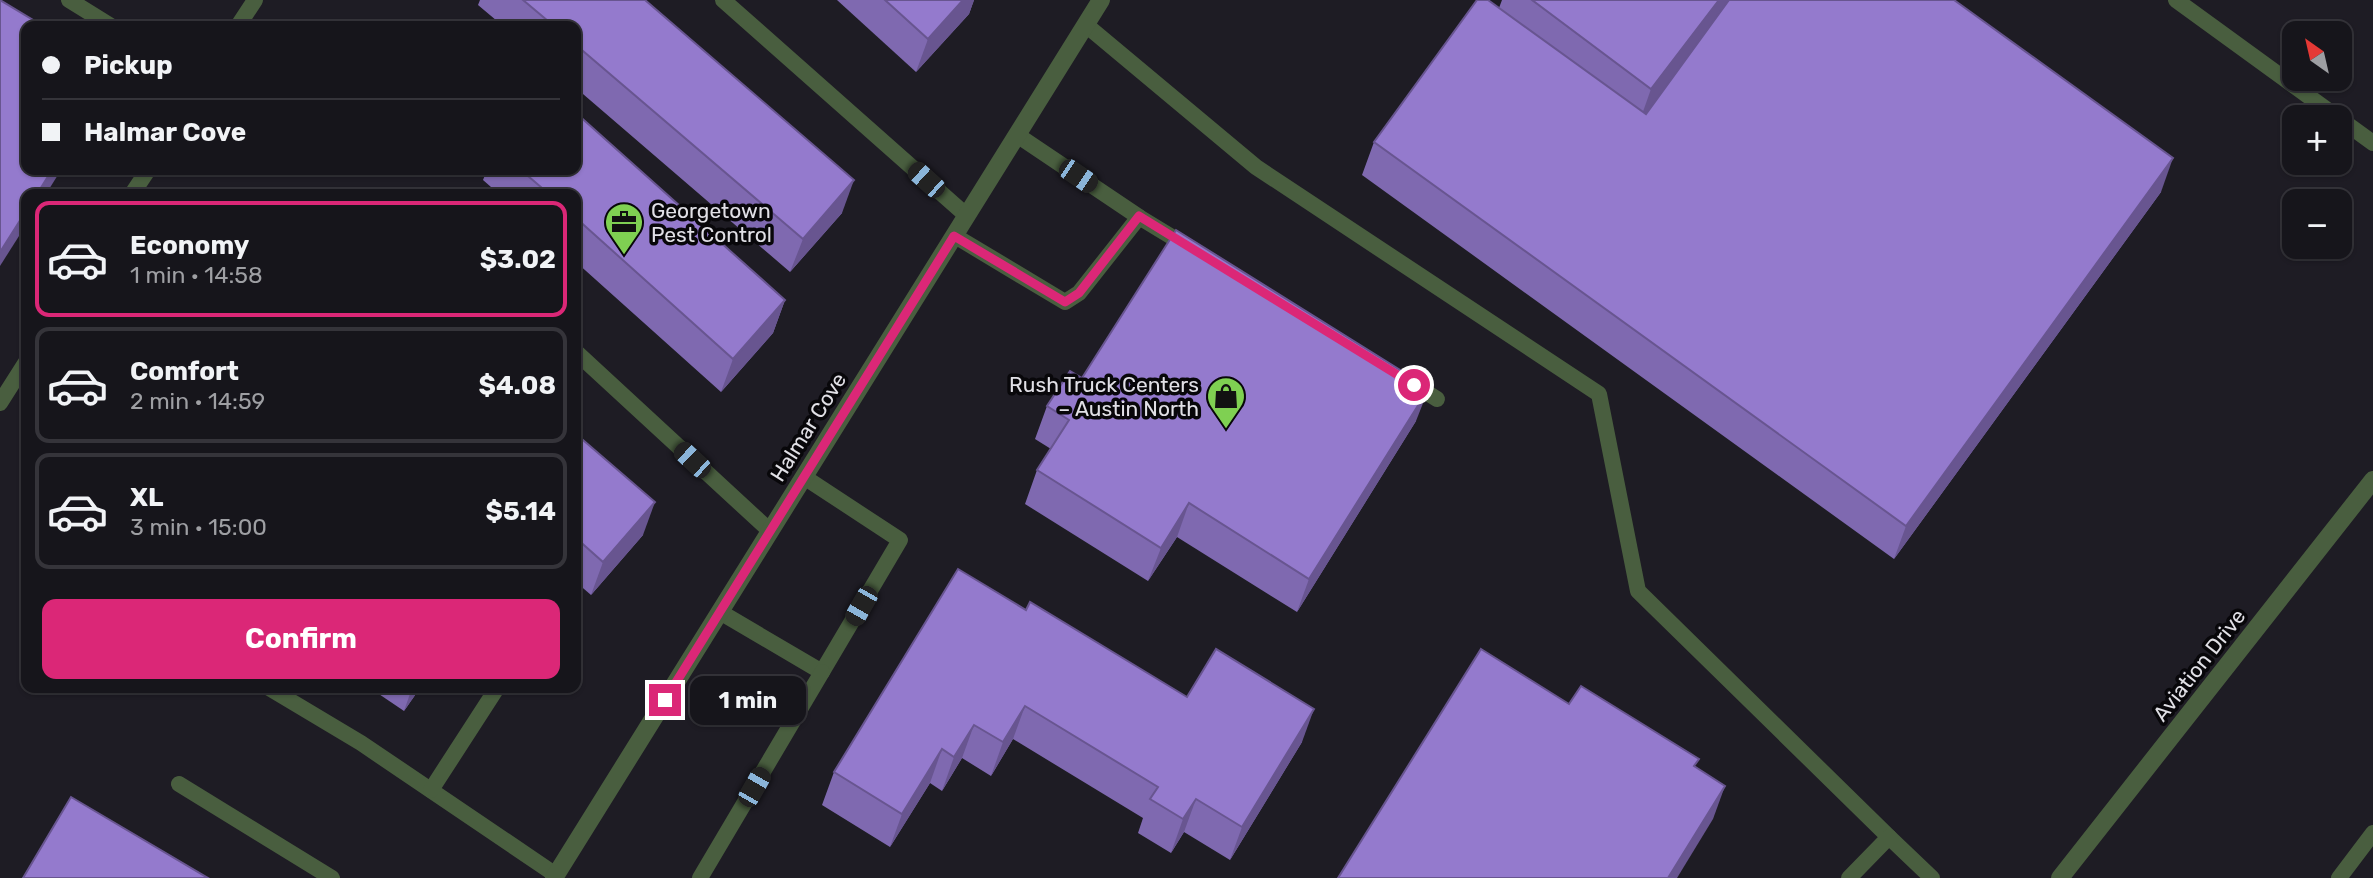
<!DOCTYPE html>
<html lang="en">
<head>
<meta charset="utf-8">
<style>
  body { margin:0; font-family:Rubik,sans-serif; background:#1f1e24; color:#f1f3f6; height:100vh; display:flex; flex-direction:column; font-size:26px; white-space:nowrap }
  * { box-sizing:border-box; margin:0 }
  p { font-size:23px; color:#9e9fa3 }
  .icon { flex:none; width:38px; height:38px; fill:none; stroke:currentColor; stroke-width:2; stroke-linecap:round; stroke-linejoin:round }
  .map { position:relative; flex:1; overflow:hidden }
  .sheet { position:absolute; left:21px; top:189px; width:560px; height:504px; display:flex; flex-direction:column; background:#16151b; border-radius:14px; box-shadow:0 2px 5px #0004,0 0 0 2px #35343a }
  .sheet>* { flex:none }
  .hud { position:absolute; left:21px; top:21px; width:560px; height:154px; border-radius:14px; box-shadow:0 2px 5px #0004,0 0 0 2px #35343a; display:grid; align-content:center; height:154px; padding:0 21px; background:#16151b }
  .needle { width:46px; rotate:326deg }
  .fabs { position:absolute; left:2282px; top:21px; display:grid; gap:14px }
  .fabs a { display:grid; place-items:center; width:70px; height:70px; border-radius:14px; background:#16151b; box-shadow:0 2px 5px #0004,0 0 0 2px #35343a; font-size:35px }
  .end { position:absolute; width:32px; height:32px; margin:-16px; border:9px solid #db2777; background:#fff; box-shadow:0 0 0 4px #fff }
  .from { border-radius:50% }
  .bubble { position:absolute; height:49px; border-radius:14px; background:#16151b; box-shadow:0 2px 5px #0004,0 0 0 2px #35343a; font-size:23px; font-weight:700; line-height:49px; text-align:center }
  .car { position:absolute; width:21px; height:42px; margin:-21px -10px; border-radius:9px; box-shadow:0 0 5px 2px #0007; background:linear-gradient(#222 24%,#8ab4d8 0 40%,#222 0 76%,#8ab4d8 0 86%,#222 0) }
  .hud b { display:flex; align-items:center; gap:24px; height:66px; font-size:26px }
  .hud b+b { border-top:2px solid #35343a }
  .hud i { width:18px; height:18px; background:#f1f3f6 }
  ul { padding:12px 0 0; list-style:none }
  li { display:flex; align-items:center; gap:21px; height:116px; margin:0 14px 10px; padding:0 7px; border:4px solid #35343a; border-radius:14px }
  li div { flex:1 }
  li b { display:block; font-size:26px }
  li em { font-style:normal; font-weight:700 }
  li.on { border-color:#db2777 }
  li>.icon { width:63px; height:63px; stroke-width:1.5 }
  .cta { display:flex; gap:14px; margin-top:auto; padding:14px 21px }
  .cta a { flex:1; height:80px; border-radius:14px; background:#db2777; color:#fff; font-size:28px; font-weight:700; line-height:80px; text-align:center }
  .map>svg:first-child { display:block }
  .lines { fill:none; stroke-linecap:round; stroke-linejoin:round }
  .service { stroke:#495e3f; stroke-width:16 }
  .minor { stroke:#495e3f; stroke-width:18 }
  .tertiary { stroke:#495e3f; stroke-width:18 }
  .wall { fill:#7f69b0 }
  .shaded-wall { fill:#685590 }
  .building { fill:#947acd; stroke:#685590; stroke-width:2 }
  .route { stroke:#db2777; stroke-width:9 }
  .labels { text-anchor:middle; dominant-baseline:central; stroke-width:7; stroke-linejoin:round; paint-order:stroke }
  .poi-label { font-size:21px; fill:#e1e0e6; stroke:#08070a; text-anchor:start }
  .street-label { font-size:21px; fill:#e1e0e6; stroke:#08070a }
</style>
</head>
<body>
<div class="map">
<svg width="2373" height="878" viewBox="0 0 2373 878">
  <rect width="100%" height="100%" fill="#1e1c24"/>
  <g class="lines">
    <g class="service">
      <path d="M 69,0 L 111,26"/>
      <path d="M 723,0 L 967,216"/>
      <path d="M 2176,0 L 2337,117"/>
      <path d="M 1086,25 L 1256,167 L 1599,394 L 1638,591 L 1889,837"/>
      <path d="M 238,26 L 255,0"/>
      <path d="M 2340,119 L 2373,143"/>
      <path d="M 132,194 L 148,170"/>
      <path d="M 1139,217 L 1190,248"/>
      <path d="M 955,236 L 1065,302 L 1079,293 L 1139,217 L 1017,135"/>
      <path d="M 576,352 L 770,531"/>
      <path d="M 1410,382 L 1437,399"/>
      <path d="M 0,403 L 26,362"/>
      <path d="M 720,612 L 822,672 L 900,540 L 804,477"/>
      <path d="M 269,688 L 361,743 L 556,875"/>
      <path d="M 179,784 L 332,878"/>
      <path d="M 431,790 L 497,688"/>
      <path d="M 700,878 L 822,672"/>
      <path d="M 1849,878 L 1889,837 L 1932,878"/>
      <path d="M 2339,878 L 2373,833"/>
    </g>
    <path class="minor" d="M 554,878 L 1101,0"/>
    <path class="tertiary" d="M 2060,878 L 2373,480"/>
  </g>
  <g class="wall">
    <path d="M 480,0 L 645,0 L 842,213 L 790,272 L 576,88 L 576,26 L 503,26 L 478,5 Z"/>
    <path d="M 837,0 L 974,0 L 969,14 L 916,72 Z"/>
    <path d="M 1502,0 L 1954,0 L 2161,192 L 1894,559 L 1362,175 L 1374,142 L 1499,8 Z"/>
    <path d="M 487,170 L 576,170 L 785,300 L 773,333 L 721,392 L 576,262 L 576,194 L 499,194 L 483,180 Z"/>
    <path d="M 1082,378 L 1416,421 L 1297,612 L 1177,537 L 1148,581 L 1025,504 L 1037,470 L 1051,449 L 1035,439 L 1047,406 Z"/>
    <path d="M 576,434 L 643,535 L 591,595 L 576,582 Z"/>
    <path d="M 1026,610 L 1187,697 L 1302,742 L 1230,860 L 1184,832 L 1171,853 L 1138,833 L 1143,818 L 1013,739 L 991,776 L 962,758 L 942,791 L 930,783 L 890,847 L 822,805 L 834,772 Z"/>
    <path d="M 370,688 L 420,688 L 404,711 Z"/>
  </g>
  <g class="shaded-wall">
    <path d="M 963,0 L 974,0 L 969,14 L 916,72 L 928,39 Z"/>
    <path d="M 1719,0 L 1732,0 L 1639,123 L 1651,89 Z"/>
    <path d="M 2173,158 L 2161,192 L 1894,559 L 1906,526 Z"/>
    <path d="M 52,170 L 61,170 L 46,194 L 37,194 Z"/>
    <path d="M 854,180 L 842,213 L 790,272 L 803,239 Z"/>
    <path d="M 26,211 L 26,225 L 0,266 L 0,252 Z"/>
    <path d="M 785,300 L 773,333 L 721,392 L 733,359 Z"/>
    <path d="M 1429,388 L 1416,421 L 1297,612 L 1309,579 Z"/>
    <path d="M 655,502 L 643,535 L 591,595 L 603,562 Z"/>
    <path d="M 1189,503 L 1177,537 L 1148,581 L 1161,548 Z"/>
    <path d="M 412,688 L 420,688 L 404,711 Z"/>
    <path d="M 1025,706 L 1013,739 L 991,776 L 1003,742 Z"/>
    <path d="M 1314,709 L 1302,742 L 1230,860 L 1242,827 Z"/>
    <path d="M 974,725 L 962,758 L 942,791 L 954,757 Z"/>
    <path d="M 942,749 L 930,783 L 890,847 L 902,814 Z"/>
    <path d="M 1725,786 L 1713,819 L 1677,878 L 1668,878 Z"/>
    <path d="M 1196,799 L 1184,832 L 1171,853 L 1183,819 Z"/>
  </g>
  <g class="building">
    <path d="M 0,0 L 43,26 L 26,26 L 26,170 L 52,170 L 37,194 L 26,194 L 26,211 L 0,252 Z"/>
    <path d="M 523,0 L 645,0 L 854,180 L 803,239 L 576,45 L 576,26 L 554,26 Z"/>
    <path d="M 885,0 L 963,0 L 928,39 Z"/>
    <path d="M 1477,0 L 1488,0 L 1646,114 L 1729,0 L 1954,0 L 2173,158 L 1906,526 L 1374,142 Z"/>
    <path d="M 1532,0 L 1719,0 L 1651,89 Z"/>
    <path d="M 576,113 L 785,300 L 733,359 L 576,218 L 576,194 L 549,194 L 521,170 L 576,170 Z"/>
    <path d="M 1176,230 L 1429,388 L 1309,579 L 1189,503 L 1161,548 L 1037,470 L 1069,420 L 1047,406 L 1070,371 L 1082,378 Z"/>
    <path d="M 576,434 L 655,502 L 603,562 L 576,538 Z"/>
    <path d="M 958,569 L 1026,610 L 1030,602 L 1187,697 L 1216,649 L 1314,709 L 1242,827 L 1196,799 L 1183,819 L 1150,799 L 1158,787 L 1025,706 L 1003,742 L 974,725 L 954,757 L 942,749 L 902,814 L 834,772 Z"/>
    <path d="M 1481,649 L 1569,704 L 1581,686 L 1699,759 L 1694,766 L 1725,786 L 1668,878 L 1338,878 Z"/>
    <path d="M 71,797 L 208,878 L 23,878 Z"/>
  </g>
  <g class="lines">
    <path class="route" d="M 665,700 L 954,236 L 1065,302 L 1079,293 L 1139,216 L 1414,385"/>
  </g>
  <defs>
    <symbol id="office-pin" viewBox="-11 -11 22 30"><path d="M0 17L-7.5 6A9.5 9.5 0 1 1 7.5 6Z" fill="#7fd052" stroke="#08070a"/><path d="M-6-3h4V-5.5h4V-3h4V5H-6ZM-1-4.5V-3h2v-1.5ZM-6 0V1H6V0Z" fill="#111"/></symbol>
    <symbol id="shop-pin" viewBox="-11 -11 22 30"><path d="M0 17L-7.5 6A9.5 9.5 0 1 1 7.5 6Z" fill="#7fd052" stroke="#08070a"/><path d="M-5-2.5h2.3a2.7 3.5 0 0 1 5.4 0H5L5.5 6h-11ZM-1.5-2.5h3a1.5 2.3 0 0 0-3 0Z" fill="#111"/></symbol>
  </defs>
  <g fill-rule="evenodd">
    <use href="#office-pin" x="602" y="200" width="44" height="60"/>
    <use href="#shop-pin" x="1204" y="374" width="44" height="60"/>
  </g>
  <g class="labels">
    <g class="poi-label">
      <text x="651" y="210">Georgetown<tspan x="651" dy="24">Pest Control</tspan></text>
      <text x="1199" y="384" text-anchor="end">Rush Truck Centers<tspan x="1199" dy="24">– Austin North</tspan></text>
    </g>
    <g class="street-label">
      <text transform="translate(808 427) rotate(-58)">Halmar Cove</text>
      <text transform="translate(2199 665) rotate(-52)">Aviation Drive</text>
    </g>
  </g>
</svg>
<div class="fabs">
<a><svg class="needle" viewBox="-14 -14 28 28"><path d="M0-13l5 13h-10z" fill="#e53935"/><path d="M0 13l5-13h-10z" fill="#9e9fa3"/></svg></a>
<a>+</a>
<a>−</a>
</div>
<i class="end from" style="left:1414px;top:385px"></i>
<i class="end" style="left:665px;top:700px"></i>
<div class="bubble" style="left:690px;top:676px;width:116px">1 min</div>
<i class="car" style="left:1078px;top:176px;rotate:124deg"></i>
<i class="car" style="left:926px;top:180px;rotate:312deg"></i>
<i class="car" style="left:692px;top:460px;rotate:313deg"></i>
<i class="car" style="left:861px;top:606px;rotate:210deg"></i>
<i class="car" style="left:754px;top:787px;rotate:30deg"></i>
<div class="hud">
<b><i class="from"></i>Pickup</b>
<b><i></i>Halmar Cove</b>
</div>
<section class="sheet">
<ul>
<li class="on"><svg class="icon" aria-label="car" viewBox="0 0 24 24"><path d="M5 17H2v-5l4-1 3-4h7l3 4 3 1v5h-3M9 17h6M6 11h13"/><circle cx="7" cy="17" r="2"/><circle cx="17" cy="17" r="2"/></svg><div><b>Economy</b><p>1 min · 14:58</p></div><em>$3.02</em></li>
<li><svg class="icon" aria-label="car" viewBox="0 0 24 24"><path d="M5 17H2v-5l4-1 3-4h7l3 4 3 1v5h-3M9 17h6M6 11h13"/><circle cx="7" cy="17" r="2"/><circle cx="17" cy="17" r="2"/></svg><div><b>Comfort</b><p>2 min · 14:59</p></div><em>$4.08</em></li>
<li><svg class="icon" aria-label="car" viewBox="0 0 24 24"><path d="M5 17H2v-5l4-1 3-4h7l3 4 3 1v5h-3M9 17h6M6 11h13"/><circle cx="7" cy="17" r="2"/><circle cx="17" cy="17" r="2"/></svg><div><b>XL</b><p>3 min · 15:00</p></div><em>$5.14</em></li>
</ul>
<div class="cta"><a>Confirm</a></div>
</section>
</div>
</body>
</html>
